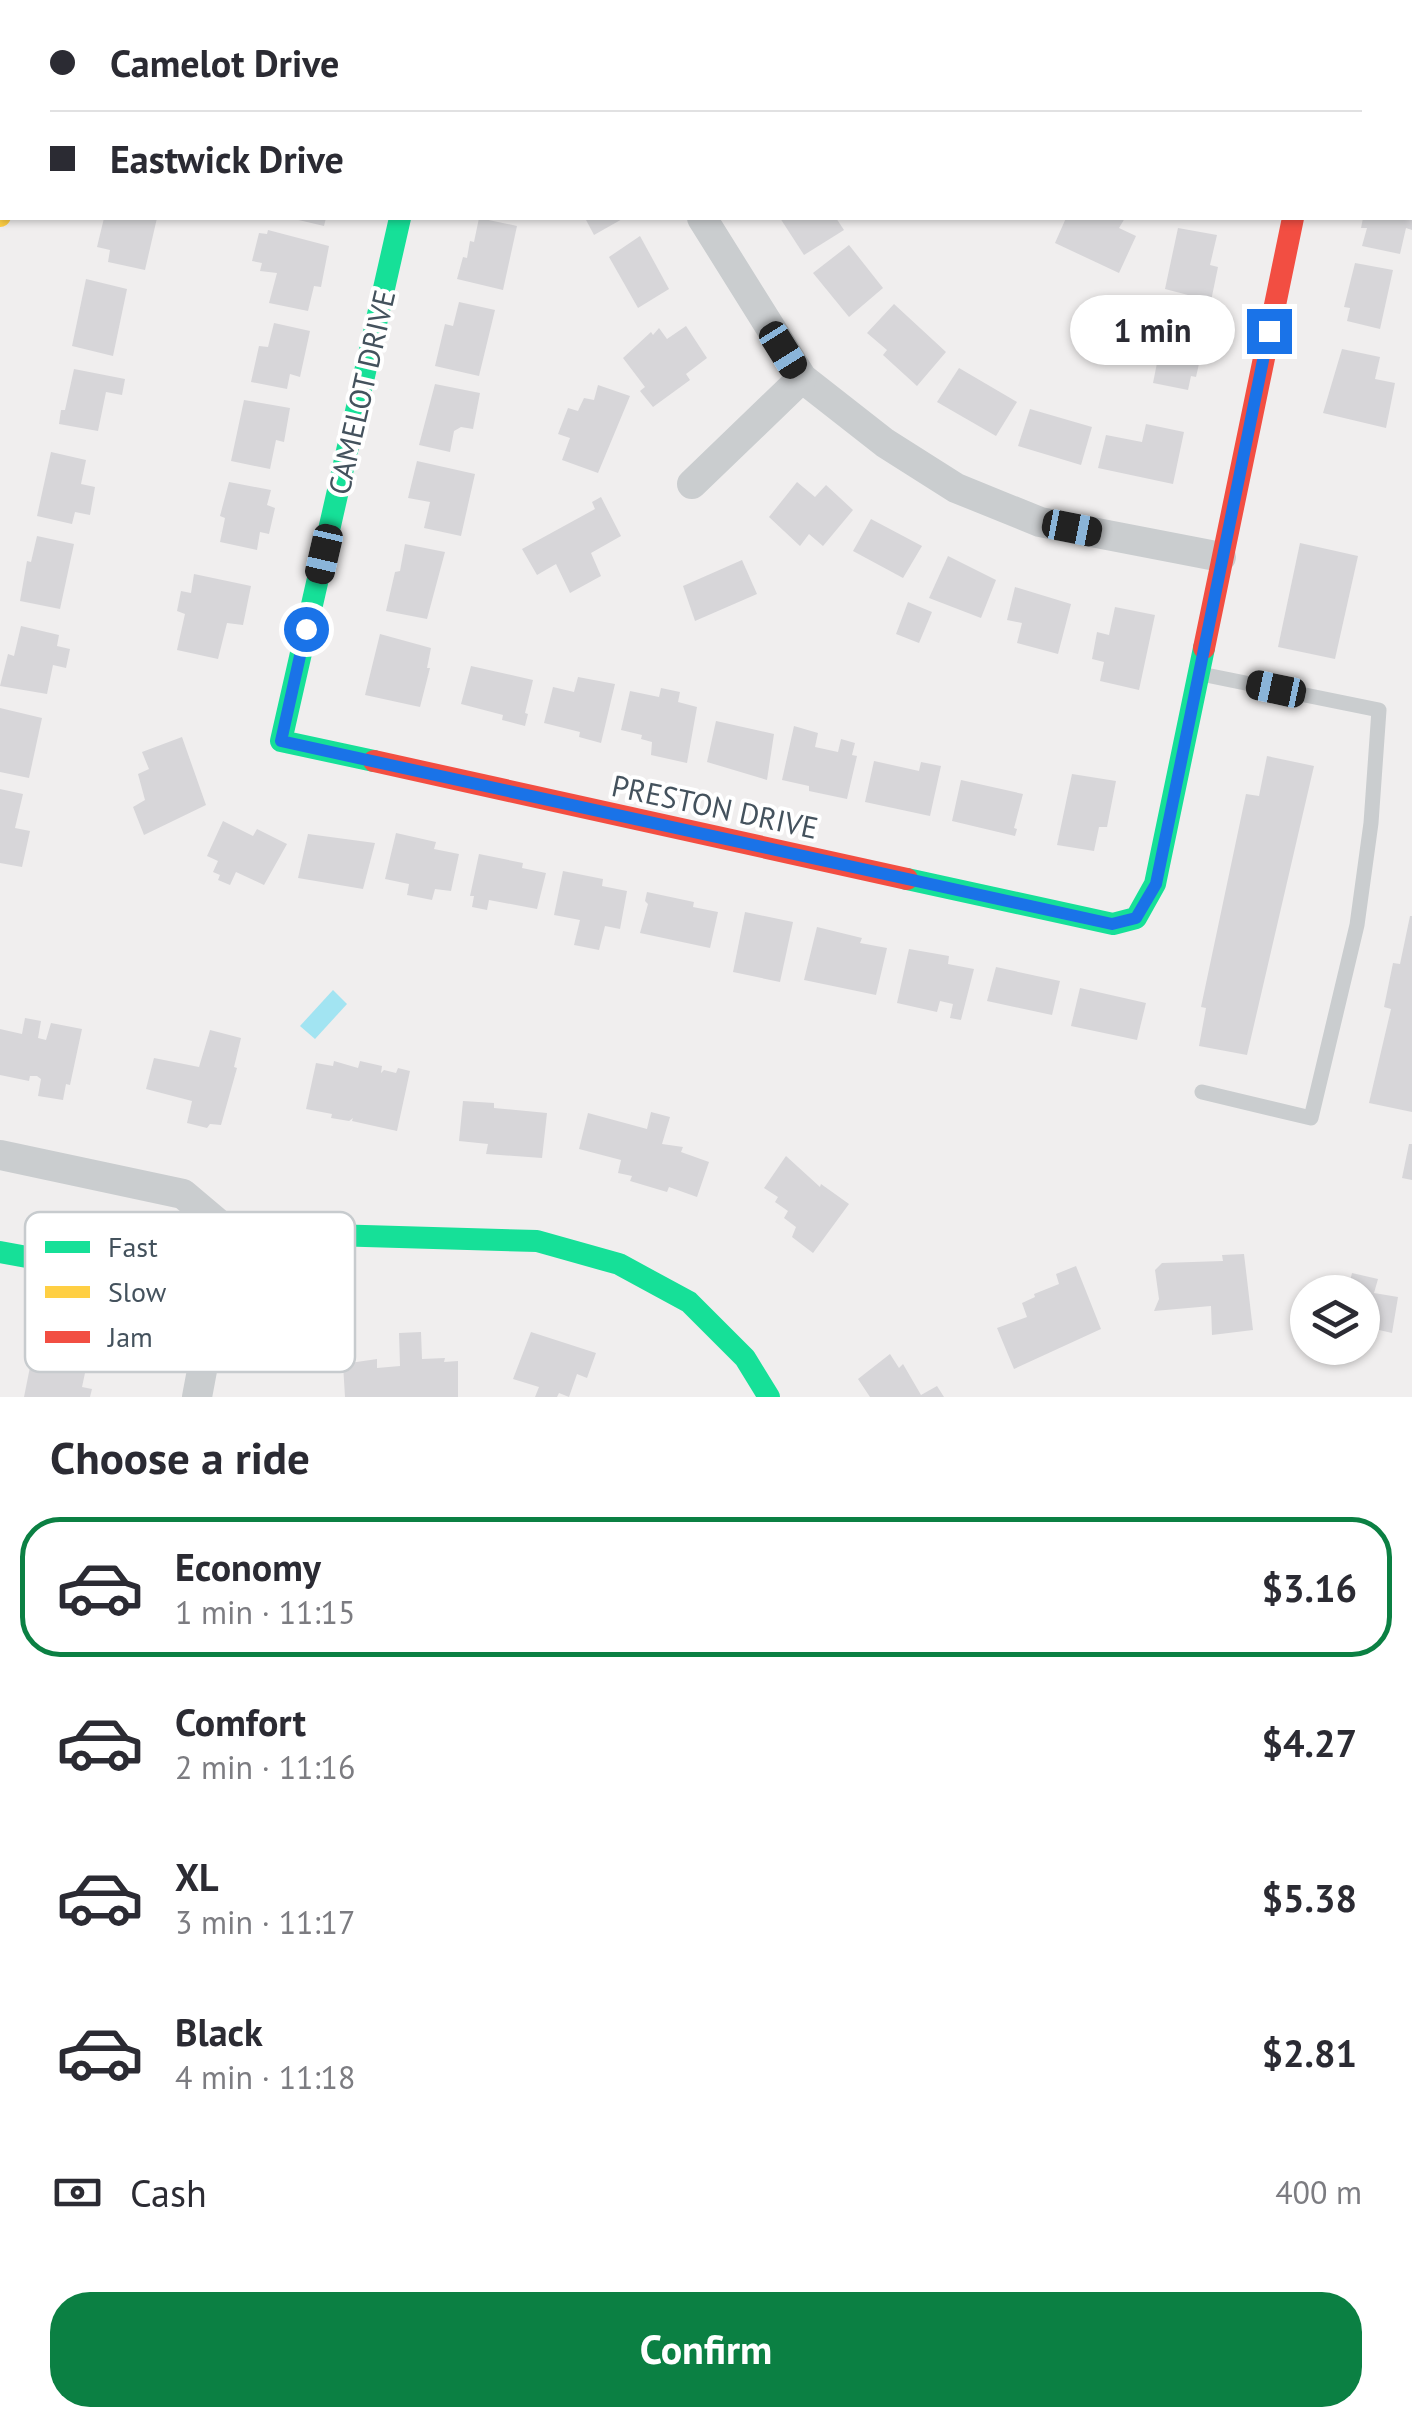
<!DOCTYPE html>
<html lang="en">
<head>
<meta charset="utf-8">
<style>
  body { margin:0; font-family:"PT Sans",sans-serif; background:#f7f7f7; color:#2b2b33; height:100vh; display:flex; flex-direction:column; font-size:38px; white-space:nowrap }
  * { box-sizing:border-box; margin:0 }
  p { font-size:32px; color:#7c7c81 }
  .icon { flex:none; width:55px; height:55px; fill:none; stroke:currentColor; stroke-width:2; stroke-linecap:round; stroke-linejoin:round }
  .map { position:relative; height:1397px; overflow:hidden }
  .sheet { display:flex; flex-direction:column; background:#fff; flex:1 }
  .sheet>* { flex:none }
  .banner { position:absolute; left:0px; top:0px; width:1412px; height:220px; box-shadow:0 2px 8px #0004; display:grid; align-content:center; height:220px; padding:0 50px; background:#fff }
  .controls { position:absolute; left:1290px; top:1275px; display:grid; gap:20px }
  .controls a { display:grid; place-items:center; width:90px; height:90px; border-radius:50%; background:#fff; box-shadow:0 2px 8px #0004; font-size:50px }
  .end { position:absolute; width:45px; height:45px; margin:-22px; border:12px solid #1a73e8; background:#fff; box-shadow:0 0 0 5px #fff }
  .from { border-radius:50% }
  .bubble { position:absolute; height:70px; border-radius:35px; background:#fff; box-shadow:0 2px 8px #0004; font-size:32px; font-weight:800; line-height:70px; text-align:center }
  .car { position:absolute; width:30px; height:60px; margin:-30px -15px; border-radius:12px; box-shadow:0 0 8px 2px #0007; background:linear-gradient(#222 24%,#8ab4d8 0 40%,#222 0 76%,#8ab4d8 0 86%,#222 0) }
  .banner b { display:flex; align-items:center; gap:35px; height:95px; font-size:38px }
  .banner b+b { border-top:2px solid #e1e1e2 }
  .banner i { width:25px; height:25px; background:#2b2b33 }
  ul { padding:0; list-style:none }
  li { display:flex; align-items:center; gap:30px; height:140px; margin:0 20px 15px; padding:0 30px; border:5px solid transparent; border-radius:40px }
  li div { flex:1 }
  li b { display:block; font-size:38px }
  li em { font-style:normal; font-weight:800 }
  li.current { border-color:#0b8043 }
  li>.icon { width:90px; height:90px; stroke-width:1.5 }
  h2 { padding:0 50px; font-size:45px; line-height:120px }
  .pay { display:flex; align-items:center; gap:25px; height:110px; padding:0 50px; font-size:38px }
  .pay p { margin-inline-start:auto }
  .primary-button { display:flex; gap:20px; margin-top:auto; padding:20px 50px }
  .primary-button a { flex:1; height:115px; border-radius:40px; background:#0b8043; color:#fff; font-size:40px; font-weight:800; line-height:115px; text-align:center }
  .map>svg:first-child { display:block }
  .water { fill:#a2e4f2 }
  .building { fill:#d7d6d9 }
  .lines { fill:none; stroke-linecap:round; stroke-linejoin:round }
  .lane { stroke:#cacdcf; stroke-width:15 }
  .street { stroke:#cacdcf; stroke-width:30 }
  .fast { stroke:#16e098; stroke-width:22 }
  .slow { stroke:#ffcf43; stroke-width:22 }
  .jam { stroke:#f24e42; stroke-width:22 }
  .route { stroke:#1a73e8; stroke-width:12 }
  .labels { text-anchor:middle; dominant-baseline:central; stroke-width:8; stroke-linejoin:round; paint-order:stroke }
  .street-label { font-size:30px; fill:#44525d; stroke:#fff }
  .key { fill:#fff; stroke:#c7cbce; stroke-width:2.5 }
  .key-label { font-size:28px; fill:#44525d }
</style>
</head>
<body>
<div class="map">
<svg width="1412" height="1397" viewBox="0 0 1412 1397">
  <rect width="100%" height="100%" fill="#f0eeee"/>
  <path class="water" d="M 333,990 L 347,1004 L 315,1039 L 300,1026 Z"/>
  <g class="building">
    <path d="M 104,218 L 157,218 L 145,270 L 108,262 L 110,250 L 97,247 Z"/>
    <path d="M 290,218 L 326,218 L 324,226 Z"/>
    <path d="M 479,218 L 517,226 L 503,290 L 457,279 L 463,257 L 467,258 L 470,241 L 474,242 Z"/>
    <path d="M 585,218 L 624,218 L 594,235 Z"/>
    <path d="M 780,218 L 836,218 L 844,230 L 804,255 Z"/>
    <path d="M 1066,218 L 1125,218 L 1119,228 L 1136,236 L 1119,273 L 1055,243 Z"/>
    <path d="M 1363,218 L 1412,218 L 1412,230 L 1406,228 L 1400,254 L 1362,246 L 1367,228 L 1361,228 Z"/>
    <path d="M 1178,228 L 1217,235 L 1210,265 L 1218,267 L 1211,301 L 1165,289 Z"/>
    <path d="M 268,230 L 329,246 L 321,287 L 314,286 L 308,311 L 269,303 L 277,273 L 260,271 L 262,263 L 252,261 L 259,233 L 267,234 Z"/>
    <path d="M 640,236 L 669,289 L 638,308 L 609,257 Z"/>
    <path d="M 849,245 L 883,288 L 849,317 L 813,273 Z"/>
    <path d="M 1355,263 L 1393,270 L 1380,329 L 1347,321 L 1350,308 L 1344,307 Z"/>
    <path d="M 86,279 L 127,289 L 113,356 L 72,346 Z"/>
    <path d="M 459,302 L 495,310 L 479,376 L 435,366 L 445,324 L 453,326 Z"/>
    <path d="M 894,304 L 946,352 L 917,386 L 883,355 L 887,350 L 867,333 Z"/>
    <path d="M 1167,316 L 1208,324 L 1196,377 L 1191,376 L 1188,390 L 1153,383 L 1158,358 L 1144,356 L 1150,329 L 1164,332 Z"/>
    <path d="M 274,323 L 310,331 L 300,377 L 290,374 L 287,389 L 251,382 L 259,346 L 268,347 Z"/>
    <path d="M 686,326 L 707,358 L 686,374 L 690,380 L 653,407 L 640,391 L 645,387 L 623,358 L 651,332 L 653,335 L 659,328 L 667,339 Z"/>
    <path d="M 1342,349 L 1380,357 L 1375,379 L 1395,383 L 1386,428 L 1323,413 Z"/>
    <path d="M 959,368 L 1017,402 L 996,436 L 937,402 Z"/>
    <path d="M 74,369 L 125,379 L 122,395 L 106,392 L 98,431 L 59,424 L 61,410 L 65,410 Z"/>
    <path d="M 435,384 L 480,393 L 473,429 L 461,427 L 454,431 L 450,452 L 419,445 Z"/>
    <path d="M 598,385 L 630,396 L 598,473 L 562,460 L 570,438 L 558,434 L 568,408 L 578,411 L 584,398 L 594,400 Z"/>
    <path d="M 244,400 L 290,408 L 284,442 L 276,440 L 270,469 L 231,461 Z"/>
    <path d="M 1030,409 L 1092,427 L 1081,465 L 1018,446 Z"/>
    <path d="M 1146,424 L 1184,432 L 1173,484 L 1098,468 L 1106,435 L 1142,442 Z"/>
    <path d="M 51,452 L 86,460 L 81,484 L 95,487 L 90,515 L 75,512 L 72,524 L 37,516 Z"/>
    <path d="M 417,461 L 475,474 L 461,536 L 424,528 L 430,502 L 408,498 Z"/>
    <path d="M 229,482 L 271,490 L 267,505 L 275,508 L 269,534 L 260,532 L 257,550 L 220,542 L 225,518 L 220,516 Z"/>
    <path d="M 797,482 L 815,497 L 826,485 L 853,510 L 823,546 L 809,534 L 800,546 L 769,517 Z"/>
    <path d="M 601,497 L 621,536 L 591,553 L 601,576 L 570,593 L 556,564 L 537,575 L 522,549 L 595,509 L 592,502 Z"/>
    <path d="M 871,519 L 922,546 L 903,578 L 853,551 Z"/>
    <path d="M 37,536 L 74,544 L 60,609 L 20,601 L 27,561 L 31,562 Z"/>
    <path d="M 1300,543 L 1358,556 L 1335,659 L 1278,647 Z"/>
    <path d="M 405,544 L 445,552 L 427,619 L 386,611 L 395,572 L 400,571 Z"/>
    <path d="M 948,556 L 996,580 L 981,618 L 929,598 Z"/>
    <path d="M 742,560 L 757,594 L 695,621 L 683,586 Z"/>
    <path d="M 194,574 L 251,586 L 243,625 L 227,623 L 218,659 L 177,650 L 185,614 L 177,611 L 181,591 L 191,593 Z"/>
    <path d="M 1015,587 L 1071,604 L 1058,654 L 1017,643 L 1022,623 L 1007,620 Z"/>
    <path d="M 908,602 L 932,612 L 919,643 L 896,634 Z"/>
    <path d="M 1115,607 L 1155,615 L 1139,690 L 1100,681 L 1104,662 L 1092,659 L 1097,632 L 1109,635 Z"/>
    <path d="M 21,626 L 59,635 L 57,646 L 70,649 L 66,668 L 53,665 L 47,694 L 0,686 L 8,654 L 14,656 Z"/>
    <path d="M 380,634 L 431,648 L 427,668 L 430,668 L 420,707 L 365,695 Z"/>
    <path d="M 471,666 L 533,680 L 525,713 L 528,714 L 525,726 L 502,720 L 503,715 L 461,704 Z"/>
    <path d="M 578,677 L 615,684 L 601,743 L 579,737 L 580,732 L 544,723 L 553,687 L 574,692 Z"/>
    <path d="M 661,688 L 680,692 L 678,702 L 697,707 L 687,763 L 651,755 L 652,742 L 641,739 L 642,735 L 621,730 L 630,691 L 659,697 Z"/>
    <path d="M 0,708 L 42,718 L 29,778 L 0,772 Z"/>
    <path d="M 716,721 L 774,734 L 767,780 L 707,762 Z"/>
    <path d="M 794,726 L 818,733 L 815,747 L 838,752 L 841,739 L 855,743 L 852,755 L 857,756 L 847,799 L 809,791 L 809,786 L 782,780 Z"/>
    <path d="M 182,737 L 206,805 L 144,835 L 133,807 L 145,800 L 138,774 L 149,769 L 142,752 Z"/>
    <path d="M 1267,756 L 1314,766 L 1247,1055 L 1199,1046 L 1206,1008 L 1201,1007 L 1246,794 L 1259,796 Z"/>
    <path d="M 874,761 L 919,771 L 921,762 L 941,766 L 930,816 L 865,802 Z"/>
    <path d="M 1072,774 L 1116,781 L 1107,827 L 1099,827 L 1094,851 L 1057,845 Z"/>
    <path d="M 961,780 L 1023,794 L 1014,828 L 1017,829 L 1015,836 L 952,821 Z"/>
    <path d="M 0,789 L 23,794 L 15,828 L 30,831 L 22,867 L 0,863 Z"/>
    <path d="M 223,821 L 253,836 L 257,829 L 287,844 L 264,885 L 236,872 L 230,885 L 218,880 L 220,875 L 213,872 L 218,861 L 207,856 Z"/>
    <path d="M 396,833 L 436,842 L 434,849 L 459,854 L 451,891 L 435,889 L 432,900 L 407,895 L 409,884 L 385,879 Z"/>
    <path d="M 308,834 L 375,843 L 363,889 L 298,878 Z"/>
    <path d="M 479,854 L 523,863 L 522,868 L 546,873 L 537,909 L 489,900 L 487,910 L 472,907 L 474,896 L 470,896 Z"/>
    <path d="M 563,871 L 603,879 L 602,886 L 627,891 L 620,929 L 605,926 L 599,950 L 574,945 L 580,920 L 554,915 Z"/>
    <path d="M 647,892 L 694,902 L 693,907 L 718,912 L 710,948 L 640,933 L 648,904 L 645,901 Z"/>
    <path d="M 745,912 L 793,922 L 780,982 L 733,972 Z"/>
    <path d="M 1410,916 L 1412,916 L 1412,1112 L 1369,1103 L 1391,1009 L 1384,1007 L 1393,963 L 1400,964 Z"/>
    <path d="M 817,927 L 862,938 L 860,943 L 887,948 L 876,995 L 804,980 Z"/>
    <path d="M 909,949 L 949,956 L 948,964 L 974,969 L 961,1020 L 950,1018 L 953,1004 L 940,1001 L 937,1012 L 897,1003 Z"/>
    <path d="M 996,967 L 1060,981 L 1052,1015 L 987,1001 Z"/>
    <path d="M 1080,988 L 1146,1003 L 1137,1040 L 1071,1026 Z"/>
    <path d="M 25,1018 L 41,1021 L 38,1038 L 46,1040 L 51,1023 L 82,1029 L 70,1085 L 66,1084 L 63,1100 L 38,1096 L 41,1079 L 37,1076 L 30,1076 L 29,1081 L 0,1075 L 0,1029 L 22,1034 Z"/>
    <path d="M 210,1030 L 241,1038 L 234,1067 L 237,1068 L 221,1125 L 210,1124 L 207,1128 L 187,1123 L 192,1101 L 146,1089 L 154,1058 L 199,1067 Z"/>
    <path d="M 334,1061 L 358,1068 L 360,1061 L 382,1066 L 381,1073 L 384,1070 L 396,1073 L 398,1068 L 410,1071 L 397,1131 L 352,1121 L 353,1118 L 349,1121 L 331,1118 L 332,1114 L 306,1109 L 316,1063 L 333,1066 Z"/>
    <path d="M 463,1101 L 494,1103 L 494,1108 L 547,1113 L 542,1158 L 486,1154 L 488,1144 L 459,1141 Z"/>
    <path d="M 651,1112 L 670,1117 L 662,1144 L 683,1147 L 681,1152 L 709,1162 L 697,1197 L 669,1187 L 667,1192 L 630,1181 L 632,1176 L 618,1173 L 621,1160 L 579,1149 L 588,1113 L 647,1129 Z"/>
    <path d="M 1409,1144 L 1412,1144 L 1412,1180 L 1402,1178 Z"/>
    <path d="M 786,1156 L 820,1187 L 821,1184 L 849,1204 L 813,1253 L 792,1237 L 796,1227 L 784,1218 L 788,1211 L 775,1202 L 778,1197 L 764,1188 Z"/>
    <path d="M 1244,1254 L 1253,1330 L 1212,1335 L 1211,1306 L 1154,1311 L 1159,1299 L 1155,1270 L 1162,1263 L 1223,1261 L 1222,1255 Z"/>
    <path d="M 1076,1266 L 1101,1329 L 1014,1369 L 997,1328 L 1027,1317 L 1022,1303 L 1035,1297 L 1034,1294 L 1059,1284 L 1056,1274 Z"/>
    <path d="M 1352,1273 L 1378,1279 L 1374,1293 L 1398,1297 L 1392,1333 L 1362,1326 L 1362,1292 L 1320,1292 L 1322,1283 L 1348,1289 Z"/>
    <path d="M 1303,1304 L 1308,1305 L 1308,1341 L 1295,1342 Z"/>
    <path d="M 37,1332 L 77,1337 L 77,1341 L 93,1344 L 89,1364 L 84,1363 L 82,1373 L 85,1373 L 82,1387 L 92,1389 L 90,1397 L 24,1397 Z"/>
    <path d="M 421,1332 L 422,1359 L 445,1358 L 444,1362 L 458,1361 L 458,1397 L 345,1397 L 343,1364 L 377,1359 L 377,1368 L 400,1366 L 399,1333 Z"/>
    <path d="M 531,1332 L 596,1353 L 587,1378 L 577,1374 L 569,1397 L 559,1393 L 557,1397 L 535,1397 L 539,1387 L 513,1379 Z"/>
    <path d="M 890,1354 L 899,1368 L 903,1364 L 921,1395 L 937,1386 L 944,1397 L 870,1397 L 858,1379 Z"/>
  </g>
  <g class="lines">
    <path class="lane" d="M 1201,674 L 1379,710 L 1371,823 L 1357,925 L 1311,1118 L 1202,1092"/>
    <g class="street">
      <path d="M 315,0 L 325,2"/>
      <path d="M 1018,0 L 1019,2"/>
      <path d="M 449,2 L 449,0"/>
      <path d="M 1342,2 L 1342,0"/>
      <path d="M 702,218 L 802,378 L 885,443 L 956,488 L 1040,522 L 1221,557"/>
      <path d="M 692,484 L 802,378"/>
      <path d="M 0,1155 L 183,1194 L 228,1232 L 197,1397"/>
    </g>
    <g class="fast">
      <path d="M 374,761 L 281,741 L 400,218"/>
      <path d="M 907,879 L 1113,924 L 1136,918 L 1155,884 L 1204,648"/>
      <path d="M 0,1252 L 82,1267 L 131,1267 L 176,1261 L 228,1232 L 537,1241 L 619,1264 L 689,1302 L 745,1358 L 769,1397"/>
    </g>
    <g class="slow">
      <path d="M 45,0 L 45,2"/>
      <path d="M 0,216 L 2,204"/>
    </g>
    <g class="jam">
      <path d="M 1204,648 L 1293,218"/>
      <path d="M 374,761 L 907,879"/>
    </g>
  </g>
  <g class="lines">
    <path class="route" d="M 306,629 L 281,741 L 1112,924 L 1136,918 L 1156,884 L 1269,331"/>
  </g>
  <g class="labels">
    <g class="street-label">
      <text transform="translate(361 392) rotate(-77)">CAMELOT DRIVE</text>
      <text transform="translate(715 806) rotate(12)">PRESTON DRIVE</text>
    </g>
  </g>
  <rect x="25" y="1212" width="330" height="160" rx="15" class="key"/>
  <rect x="45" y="1241" width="45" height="12" fill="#16e098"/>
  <rect x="45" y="1286" width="45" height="12" fill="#ffcf43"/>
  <rect x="45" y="1331" width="45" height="12" fill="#f24e42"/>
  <g class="key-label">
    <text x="108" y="1257">Fast</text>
    <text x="108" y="1302">Slow</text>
    <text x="108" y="1347">Jam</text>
  </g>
</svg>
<div class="controls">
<a><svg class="icon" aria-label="layers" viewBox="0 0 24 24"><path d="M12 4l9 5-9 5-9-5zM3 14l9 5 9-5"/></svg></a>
</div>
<i class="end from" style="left:306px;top:629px"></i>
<i class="end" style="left:1269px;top:331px"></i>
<div class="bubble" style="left:1070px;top:295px;width:165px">1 min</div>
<i class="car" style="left:783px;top:350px;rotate:148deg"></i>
<i class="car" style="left:1072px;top:528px;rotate:101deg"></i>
<i class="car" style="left:324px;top:554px;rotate:193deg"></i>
<i class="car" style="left:1276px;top:689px;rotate:282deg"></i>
<div class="banner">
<b><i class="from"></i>Camelot Drive</b>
<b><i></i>Eastwick Drive</b>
</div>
</div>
<section class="sheet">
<h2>Choose a ride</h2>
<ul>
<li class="current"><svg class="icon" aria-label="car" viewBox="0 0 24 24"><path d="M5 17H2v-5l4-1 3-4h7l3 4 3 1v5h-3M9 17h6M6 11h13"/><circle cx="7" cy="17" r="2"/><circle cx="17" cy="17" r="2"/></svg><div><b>Economy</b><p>1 min · 11:15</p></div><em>$3.16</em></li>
<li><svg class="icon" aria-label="car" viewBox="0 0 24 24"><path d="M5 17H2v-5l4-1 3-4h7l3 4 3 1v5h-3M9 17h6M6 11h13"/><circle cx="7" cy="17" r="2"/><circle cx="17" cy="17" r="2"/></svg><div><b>Comfort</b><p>2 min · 11:16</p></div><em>$4.27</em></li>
<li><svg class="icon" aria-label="car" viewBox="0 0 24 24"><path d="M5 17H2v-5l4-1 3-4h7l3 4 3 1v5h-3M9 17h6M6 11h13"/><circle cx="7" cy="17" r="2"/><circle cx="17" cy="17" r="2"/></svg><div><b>XL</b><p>3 min · 11:17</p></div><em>$5.38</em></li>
<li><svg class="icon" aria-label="car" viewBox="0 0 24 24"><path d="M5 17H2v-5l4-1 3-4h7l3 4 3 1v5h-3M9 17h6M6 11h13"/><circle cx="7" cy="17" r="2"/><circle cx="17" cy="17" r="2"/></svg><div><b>Black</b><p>4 min · 11:18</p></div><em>$2.81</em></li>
</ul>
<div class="pay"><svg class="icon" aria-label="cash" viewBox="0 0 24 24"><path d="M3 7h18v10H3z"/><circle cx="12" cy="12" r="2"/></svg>Cash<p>400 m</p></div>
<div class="primary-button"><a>Confirm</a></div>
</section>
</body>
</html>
